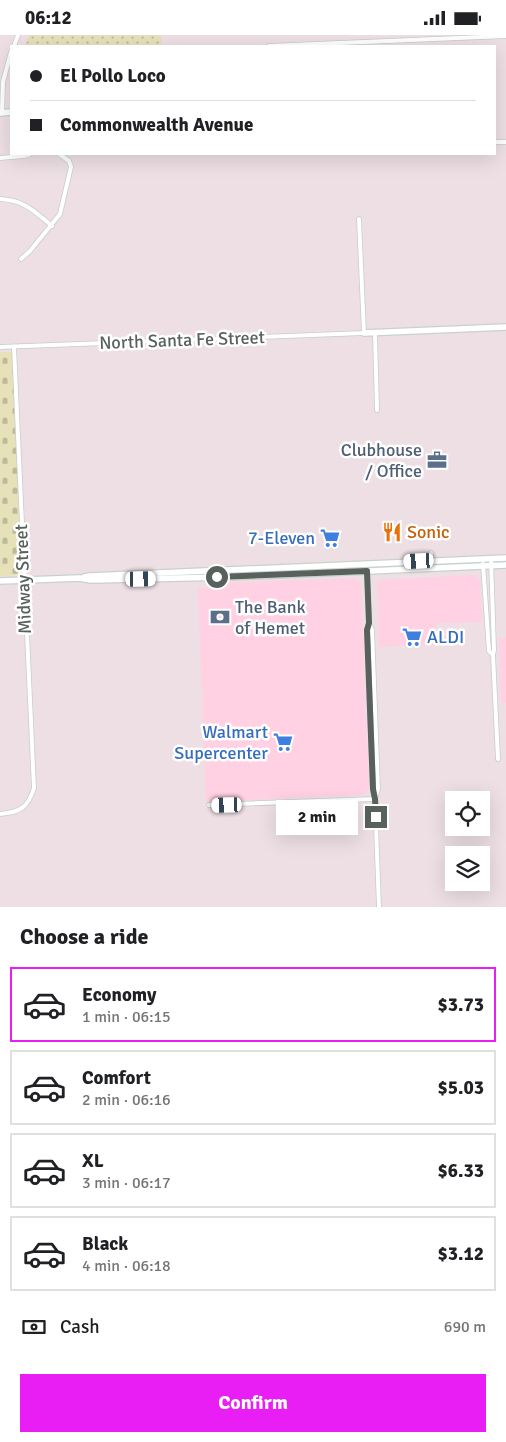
<!DOCTYPE html>
<html lang="en">
<head>
<meta charset="utf-8">
<style>
  body { margin:0; font-family:Signika,sans-serif; background:#f2f2f2; color:#202124; height:100vh; display:flex; flex-direction:column; font-size:19px; white-space:nowrap }
  * { box-sizing:border-box; margin:0 }
  p { font-size:16px; color:#757577 }
  .icon { flex:none; width:28px; height:28px; fill:none; stroke:currentColor; stroke-width:2; stroke-linecap:round; stroke-linejoin:round }
  .map { position:relative; height:872px; overflow:hidden }
  .panel { display:flex; flex-direction:column; background:#fff; flex:1 }
  .panel>* { flex:none }
  .banner { position:absolute; left:10px; top:10px; width:486px; height:110px; border-radius:0px; box-shadow:0 5px 20px #0002; display:grid; align-content:center; height:110px; padding:0 20px; background:#fff }
  .fabs { position:absolute; left:445px; top:756px; display:grid; gap:10px }
  .fabs a { display:grid; place-items:center; width:45px; height:45px; border-radius:0px; background:#fff; box-shadow:0 5px 20px #0002; font-size:25px }
  .end { position:absolute; width:22px; height:22px; margin:-11px; border:6px solid #58615c; background:#fff; box-shadow:0 0 0 2px #fff }
  .from { border-radius:50% }
  .bubble { position:absolute; height:35px; border-radius:0px; background:#fff; box-shadow:0 5px 20px #0002; font-size:16px; font-weight:700; line-height:35px; text-align:center }
  .car { position:absolute; width:15px; height:30px; margin:-15px -8px; border-radius:6px; box-shadow:0 0 4px 1px #0007; background:linear-gradient(#fff 24%,#345 0 40%,#fff 0 76%,#345 0 86%,#fff 0) }
  .banner b { display:flex; align-items:center; gap:18px; height:48px; font-size:19px }
  .banner b+b { border-top:1px solid #e0e0e0 }
  .banner i { width:12px; height:12px; background:#202124 }
  ul { padding:0; list-style:none }
  li { display:flex; align-items:center; gap:15px; height:75px; margin:0 10px 8px; padding:0 10px; border:2px solid #e0e0e0; border-radius:0px }
  li div { flex:1 }
  li b { display:block; font-size:19px }
  li em { font-style:normal; font-weight:700 }
  li.active { border-color:#e91ef4 }
  li>.icon { width:45px; height:45px; stroke-width:1.5 }
  h2 { padding:0 20px; font-size:22px; line-height:60px }
  .pay { display:flex; align-items:center; gap:12px; height:55px; padding:0 20px; font-size:19px }
  .pay p { margin-inline-start:auto }
  .cta { display:flex; gap:10px; margin-top:auto; padding:10px 20px }
  .cta a { flex:1; height:58px; border-radius:0px; background:#e91ef4; color:#fff; font-size:20px; font-weight:700; line-height:58px; text-align:center }
  .status { display:flex; justify-content:space-between; align-items:center; height:35px; padding:0 25px; background:#fff; direction:ltr }
  .status svg { height:14px; fill:currentColor }
  .map>svg:first-child { display:block }
  .commercial { fill:#ffd1e2 }
  .cemetery { fill:url(#cemetery-stones) }
  .park { fill:url(#park-dots) }
  .lines { fill:none; stroke-linecap:round; stroke-linejoin:round }
  .street-casing { stroke:#c6cecb; stroke-width:5.5 }
  .secondary-casing { stroke:#c8d2cd; stroke-width:8 }
  .street { stroke:#fff; stroke-width:4 }
  .secondary { stroke:#fff; stroke-width:5.5 }
  .route { stroke:#58615c; stroke-width:6 }
  .labels { text-anchor:middle; dominant-baseline:central; stroke-width:5; stroke-linejoin:round; paint-order:stroke }
  .street-label { font-size:18px; fill:#58615c; stroke:#fff }
  .service-label { font-size:18px; fill:#4e5e75; stroke:#fff; text-anchor:end }
  .food-label { font-size:18px; fill:#c56008; stroke:#fff; text-anchor:start }
  .shop-label { font-size:18px; fill:#366cbe; stroke:#fff; text-anchor:end }
</style>
</head>
<body>
<div class="status"><b>06:12</b><svg viewBox="0 0 49 12"><path d="M0 12V9h3v3zM5 12V6h3v6zM10 12V3h3v9zM15 12V0h3v12zM26 1h20v11H26zM47 4h2v5h-2z"/></svg></div>
<div class="map">
<svg width="506" height="872" viewBox="0 0 506 872">
  <defs>
    <pattern id="cemetery-stones" width="16" height="16" patternUnits="userSpaceOnUse" patternTransform="scale(1.25)"><rect width="16" height="16" fill="#e6e1b9"/><path d="M2 7V4a2 2 0 0 1 4 0v3zM10 15v-3a2 2 0 0 1 4 0v3z" fill="#bdba9a"/></pattern>
    <pattern id="park-dots" width="8" height="8" patternUnits="userSpaceOnUse" patternTransform="scale(1.25)"><rect width="8" height="8" fill="#e6e1b9"/><path d="M2 2h.1M6 6h.1" fill="none" stroke="#bdba9a" stroke-width="1.8" stroke-linecap="round"/></pattern>
  </defs>
  <rect width="100%" height="100%" fill="#eddfe4"/>
  <g class="commercial">
    <path d="M 474,540 L 480,545 L 482,587 L 436,588 L 436,609 L 379,612 L 377,547 L 382,545 L 416,543 Z"/>
    <path d="M 355,543 L 361,549 L 369,755 L 362,760 L 206,767 L 198,554 L 213,553 L 217,548 Z"/>
    <path d="M 499,603 L 506,603 L 506,668 L 501,668 Z"/>
  </g>
  <path class="cemetery" d="M 0,317 L 14,317 L 22,540 L 0,541 Z"/>
  <path class="park" d="M 29,0 L 161,0 L 161,11 L 25,11 Z"/>
  <g class="lines">
    <defs>
      <g id="street">
        <path d="M 14,11 L 18,0"/>
        <path d="M 269,11 L 506,1"/>
        <path d="M 2,78 L 3,47 L 11,17"/>
        <path d="M 495,107 L 506,107"/>
        <path d="M 0,123 L 24,121 L 30,119"/>
        <path d="M 0,164 C 24,165 34,176 52,191"/>
        <path d="M 21,224 L 30,216 L 60,179 L 71,132 L 69,126 L 59,119"/>
        <path d="M 375,298 L 377,375"/>
        <path d="M 0,312 L 364,298 L 359,184"/>
        <path d="M 431,518 L 431,525"/>
        <path d="M 491,523 L 494,615 L 493,620 L 498,724"/>
        <path d="M 483,529 L 489,616 L 493,620"/>
        <path d="M 367,536 L 369,588 L 367,595 L 373,754 L 375,764 L 379,872"/>
        <path d="M 369,588 L 372,595 L 378,754 L 375,764"/>
        <path d="M 209,770 L 375,764"/>
        <path d="M 0,779 C 20,777 28,773 34,753 L 14,312"/>
      </g>
      <g id="secondary">
        <path d="M 0,78 L 11,77"/>
        <path d="M 364,298 L 506,292"/>
        <path d="M 84,542 L 90,541 L 506,523"/>
        <path d="M 0,546 L 79,543 L 91,545 L 228,542 L 506,530"/>
      </g>
    </defs>
    <use href="#street" class="street-casing"/>
    <use href="#secondary" class="secondary-casing"/>
    <use href="#street" class="street"/>
    <use href="#secondary" class="secondary"/>
  </g>
  <g class="lines">
    <path class="route" d="M 217,542 L 367,536 L 369,588 L 367,595 L 373,754 L 375,764 L 376,782"/>
  </g>
  <defs>
    <symbol id="office-bare" viewBox="-9 -9 18 18"><path d="M-6-3h4V-5.5h4V-3h4V5H-6ZM-1-4.5V-3h2v-1.5ZM-6 0V1H6V0Z" fill="#5c6f8a" stroke="#fff" stroke-width="2.5" paint-order="stroke"/></symbol>
    <symbol id="restaurant-bare" viewBox="-9 -9 18 18"><path d="M-5-6h1v4h1v-4h1v4h1v-4h1v5L-1.5 .5V6h-2V.5L-5-1ZM5-6V6H3V1.5H1.5Q1.5-4 5-6Z" fill="#e8710a" stroke="#fff" stroke-width="2.5" paint-order="stroke"/></symbol>
    <symbol id="supermarket-bare" viewBox="-9 -9 18 18"><path d="M-6-5.5h2.5l.6 2H6L4.5 2H-2.5L-4.4-4H-6ZM-1.5 3.2a1.3 1.3 0 1 0 .1 0ZM3 3.2a1.3 1.3 0 1 0 .1 0Z" fill="#3f7fe0" stroke="#fff" stroke-width="2.5" paint-order="stroke"/></symbol>
    <symbol id="bank-bare" viewBox="-9 -9 18 18"><path d="M-6-4H6V4H-6ZM0-2.3a2.3 2.3 0 1 0 0 4.6a2.3 2.3 0 1 0 0-4.6Z" fill="#5c6f8a" stroke="#fff" stroke-width="2.5" paint-order="stroke"/></symbol>
  </defs>
  <g fill-rule="evenodd">
    <use href="#office-bare" x="423" y="411" width="28" height="28"/>
    <use href="#restaurant-bare" x="378" y="483" width="28" height="28"/>
    <use href="#supermarket-bare" x="316" y="489" width="28" height="28"/>
    <use href="#bank-bare" x="206" y="568" width="28" height="28"/>
    <use href="#supermarket-bare" x="398" y="588" width="28" height="28"/>
    <use href="#supermarket-bare" x="269" y="693" width="28" height="28"/>
  </g>
  <g class="labels">
    <g class="street-label">
      <text transform="translate(182 305) rotate(-2)">North Santa Fe Street</text>
      <text transform="translate(23 544) rotate(-92)">Midway Street</text>
    </g>
    <g class="service-label">
      <text x="422" y="415">Clubhouse<tspan x="422" dy="21">/ Office</tspan></text>
      <text x="235" y="572" text-anchor="start">The Bank<tspan x="235" dy="21">of Hemet</tspan></text>
    </g>
    <g class="food-label">
      <text x="407" y="497">Sonic</text>
    </g>
    <g class="shop-label">
      <text x="315" y="503">7-Eleven</text>
      <text x="427" y="602" text-anchor="start">ALDI</text>
      <text x="268" y="697">Walmart<tspan x="268" dy="21">Supercenter</tspan></text>
    </g>
  </g>
</svg>
<div class="fabs">
<a><svg class="icon" aria-label="locate" viewBox="0 0 24 24"><circle cx="12" cy="12" r="6"/><path d="M12 2v4M12 18v4M2 12h4M18 12h4"/></svg></a>
<a><svg class="icon" aria-label="layers" viewBox="0 0 24 24"><path d="M12 4l9 5-9 5-9-5zM3 14l9 5 9-5"/></svg></a>
</div>
<i class="end from" style="left:217px;top:542px"></i>
<i class="end" style="left:376px;top:782px"></i>
<div class="bubble" style="left:276px;top:765px;width:82px">2 min</div>
<i class="car" style="left:419px;top:526px;rotate:267deg"></i>
<i class="car" style="left:141px;top:544px;rotate:89deg"></i>
<i class="car" style="left:227px;top:770px;rotate:268deg"></i>
<div class="banner">
<b><i class="from"></i>El Pollo Loco</b>
<b><i></i>Commonwealth Avenue</b>
</div>
</div>
<section class="panel">
<h2>Choose a ride</h2>
<ul>
<li class="active"><svg class="icon" aria-label="car" viewBox="0 0 24 24"><path d="M5 17H2v-5l4-1 3-4h7l3 4 3 1v5h-3M9 17h6M6 11h13"/><circle cx="7" cy="17" r="2"/><circle cx="17" cy="17" r="2"/></svg><div><b>Economy</b><p>1 min · 06:15</p></div><em>$3.73</em></li>
<li><svg class="icon" aria-label="car" viewBox="0 0 24 24"><path d="M5 17H2v-5l4-1 3-4h7l3 4 3 1v5h-3M9 17h6M6 11h13"/><circle cx="7" cy="17" r="2"/><circle cx="17" cy="17" r="2"/></svg><div><b>Comfort</b><p>2 min · 06:16</p></div><em>$5.03</em></li>
<li><svg class="icon" aria-label="car" viewBox="0 0 24 24"><path d="M5 17H2v-5l4-1 3-4h7l3 4 3 1v5h-3M9 17h6M6 11h13"/><circle cx="7" cy="17" r="2"/><circle cx="17" cy="17" r="2"/></svg><div><b>XL</b><p>3 min · 06:17</p></div><em>$6.33</em></li>
<li><svg class="icon" aria-label="car" viewBox="0 0 24 24"><path d="M5 17H2v-5l4-1 3-4h7l3 4 3 1v5h-3M9 17h6M6 11h13"/><circle cx="7" cy="17" r="2"/><circle cx="17" cy="17" r="2"/></svg><div><b>Black</b><p>4 min · 06:18</p></div><em>$3.12</em></li>
</ul>
<div class="pay"><svg class="icon" aria-label="cash" viewBox="0 0 24 24"><path d="M3 7h18v10H3z"/><circle cx="12" cy="12" r="2"/></svg>Cash<p>690 m</p></div>
<div class="cta"><a>Confirm</a></div>
</section>
</body>
</html>
